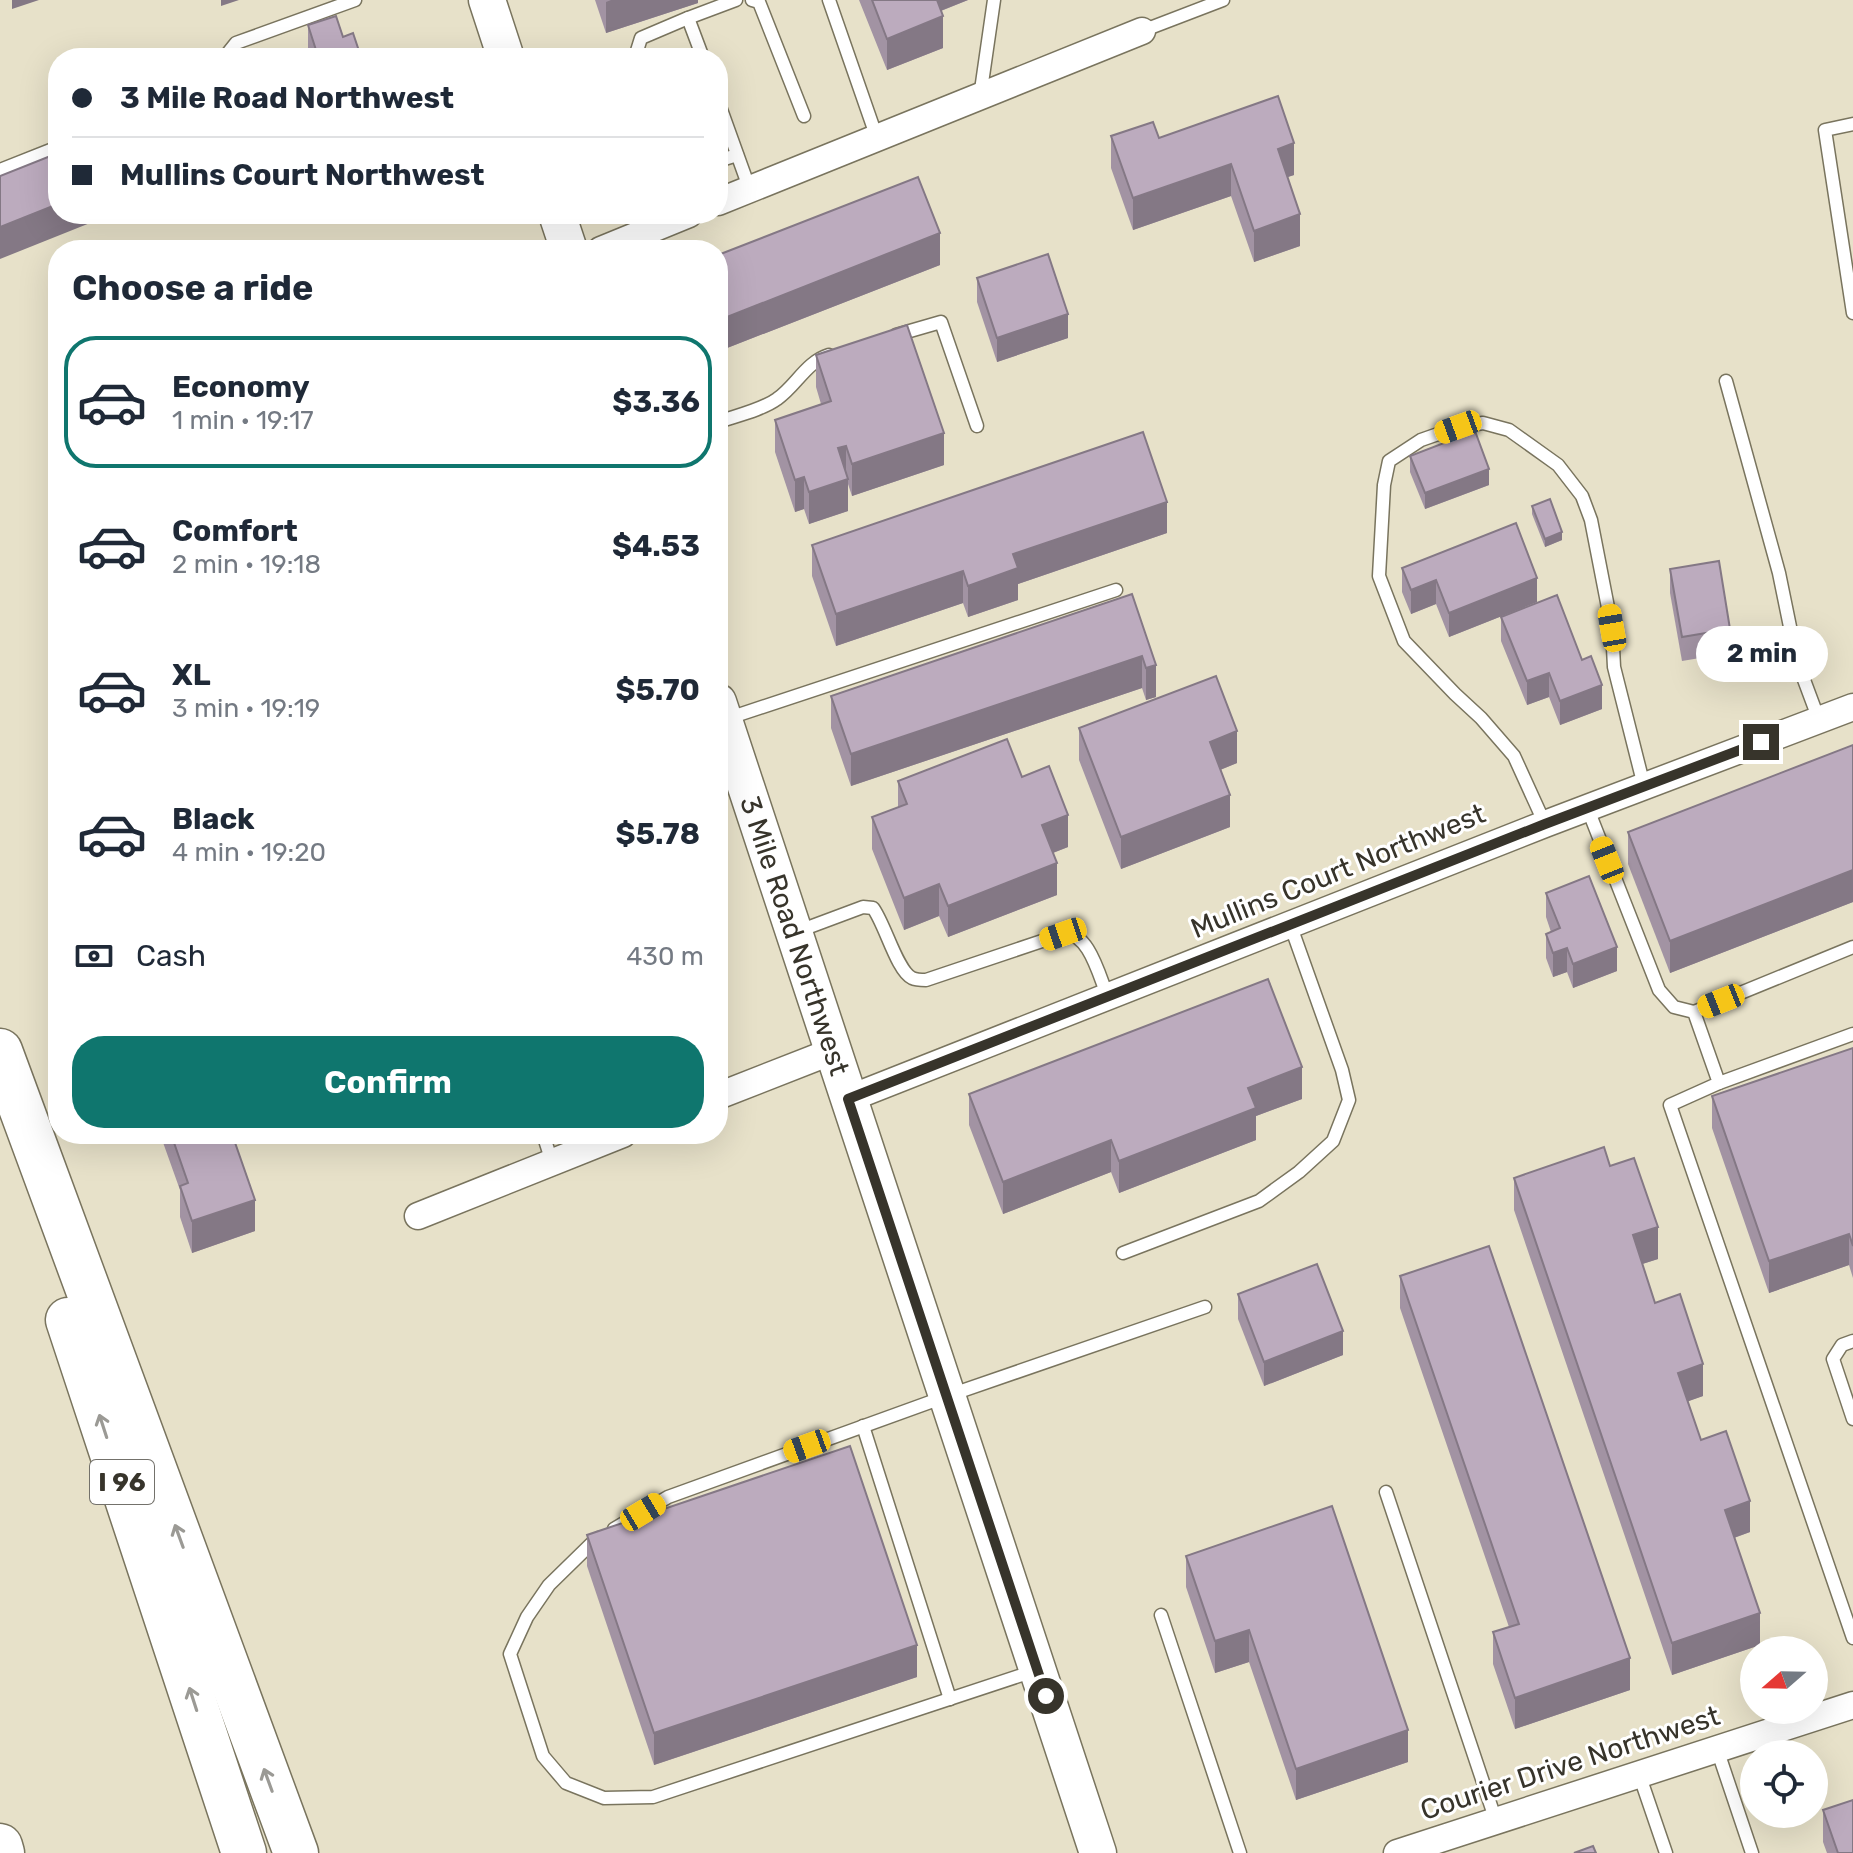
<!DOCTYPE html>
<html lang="en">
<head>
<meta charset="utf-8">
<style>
  body { margin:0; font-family:Rubik,sans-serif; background:#f2f2f3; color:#1f2937; height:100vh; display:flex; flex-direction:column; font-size:30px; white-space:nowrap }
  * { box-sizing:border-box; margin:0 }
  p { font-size:26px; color:#747a83 }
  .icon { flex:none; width:44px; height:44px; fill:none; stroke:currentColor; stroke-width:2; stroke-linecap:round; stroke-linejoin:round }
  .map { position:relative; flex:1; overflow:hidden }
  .drawer { position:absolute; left:48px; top:240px; width:680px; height:904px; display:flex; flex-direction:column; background:#fff; border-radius:32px; box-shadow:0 8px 32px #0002 }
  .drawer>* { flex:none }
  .top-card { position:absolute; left:48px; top:48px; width:680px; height:176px; border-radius:32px; box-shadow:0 8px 32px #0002; display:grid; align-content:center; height:176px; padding:0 24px; background:#fff }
  .needle { width:52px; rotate:250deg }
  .controls { position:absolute; left:1740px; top:1636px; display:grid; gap:16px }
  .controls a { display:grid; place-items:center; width:88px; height:88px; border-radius:50%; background:#fff; box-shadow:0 8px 32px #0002; font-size:40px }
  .end { position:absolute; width:36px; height:36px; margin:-18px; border:10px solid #37342b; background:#fff; box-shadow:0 0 0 4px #fff }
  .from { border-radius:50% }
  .bubble { position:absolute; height:56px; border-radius:28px; background:#fff; box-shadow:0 8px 32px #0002; font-size:26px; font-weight:700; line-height:56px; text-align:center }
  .car { position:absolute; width:24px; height:48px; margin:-24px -12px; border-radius:10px; box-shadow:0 0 6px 2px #0007; background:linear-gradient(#f5c518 24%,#345 0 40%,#f5c518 0 76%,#345 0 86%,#f5c518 0) }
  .top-card b { display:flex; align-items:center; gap:28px; height:76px; font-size:30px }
  .top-card b+b { border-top:2px solid #e0e1e3 }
  .top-card i { width:20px; height:20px; background:#1f2937 }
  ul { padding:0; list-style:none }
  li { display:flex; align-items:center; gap:24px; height:132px; margin:0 16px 12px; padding:0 8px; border:4px solid transparent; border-radius:32px }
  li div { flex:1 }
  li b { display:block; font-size:30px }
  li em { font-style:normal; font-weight:700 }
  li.on { border-color:#0f766e }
  li>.icon { width:72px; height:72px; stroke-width:1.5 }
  h2 { padding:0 24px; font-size:36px; line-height:96px }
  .pay { display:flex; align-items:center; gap:20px; height:88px; padding:0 24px; font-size:30px }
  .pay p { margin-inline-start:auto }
  .primary-button { display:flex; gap:16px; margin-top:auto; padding:16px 24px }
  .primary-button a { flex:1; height:92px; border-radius:32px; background:#0f766e; color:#fff; font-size:32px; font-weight:700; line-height:92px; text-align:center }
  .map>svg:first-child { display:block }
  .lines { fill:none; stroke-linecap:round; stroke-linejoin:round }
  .service-casing { stroke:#79745e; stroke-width:15 }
  .minor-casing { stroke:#79745e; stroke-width:29 }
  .secondary-casing { stroke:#79745e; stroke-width:39 }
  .motorway-casing { stroke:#79745e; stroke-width:47 }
  .service { stroke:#fff; stroke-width:12 }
  .minor { stroke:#fff; stroke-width:26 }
  .secondary { stroke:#fff; stroke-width:36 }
  .motorway { stroke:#fff; stroke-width:44 }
  .wall { fill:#a293a3 }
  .shaded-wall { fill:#847885 }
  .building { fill:#bcabbe; stroke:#847885; stroke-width:2 }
  .oneway { stroke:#9b9a95 }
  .route { stroke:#37342b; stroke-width:10 }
  .labels { text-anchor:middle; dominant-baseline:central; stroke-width:6; stroke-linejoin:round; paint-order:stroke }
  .shield { fill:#fff; stroke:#73716b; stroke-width:2 }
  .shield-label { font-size:26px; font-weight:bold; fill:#37342b }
  .street-label { font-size:28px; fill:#37342b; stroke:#fff }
</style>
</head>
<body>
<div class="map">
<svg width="1853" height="1853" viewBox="0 0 1853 1853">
  <rect width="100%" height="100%" fill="#e7e1c9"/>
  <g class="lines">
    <defs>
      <g id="service">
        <path d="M 752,0 L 759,2 L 804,116"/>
        <path d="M 829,0 L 877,138"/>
        <path d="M 1142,31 L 1223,0"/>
        <path d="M 224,58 L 236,43 L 355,0"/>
        <path d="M 477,58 L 500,51"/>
        <path d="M 637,58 L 636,54 L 641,38 L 688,18"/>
        <path d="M 703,58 L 688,18 L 736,0"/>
        <path d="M 980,97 L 994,0"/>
        <path d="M 718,101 L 750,190"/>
        <path d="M 1853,124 L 1825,130 L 1853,313"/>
        <path d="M 718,161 L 737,155"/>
        <path d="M 0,170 L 58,147"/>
        <path d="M 896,335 L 941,322 L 977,426"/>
        <path d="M 1726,381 L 1779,573 L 1797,661 L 1819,720"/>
        <path d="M 718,422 C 735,416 762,410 777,399 C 796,386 806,362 829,355"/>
        <path d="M 729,718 L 1116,590"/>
        <path d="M 1587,807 L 1659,990 L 1674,1007 L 1694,1012 L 1719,1083 L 1670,1105 L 1853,1638"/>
        <path d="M 1545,824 L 1514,756 L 1481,718 L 1455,694 L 1404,641 L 1379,576 L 1384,485 L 1389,461 L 1421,440 L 1458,427 L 1483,423 L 1509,430 L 1558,465 L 1582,496 L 1591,520 L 1612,628 L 1614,667 L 1644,786"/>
        <path d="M 796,932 L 863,907 L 873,908 C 885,924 897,971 912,978 C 916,980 921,980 926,980 L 1063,934 C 1089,931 1099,976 1108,997"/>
        <path d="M 1694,1012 L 1853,947"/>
        <path d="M 1719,1083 L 1853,1034"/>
        <path d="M 543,1134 L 552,1162"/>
        <path d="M 1123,1253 L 1259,1201 L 1299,1172 L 1333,1141 L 1349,1100 L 1342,1070 L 1290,924"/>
        <path d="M 1853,1341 L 1842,1345 L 1833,1359 L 1853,1419"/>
        <path d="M 863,1426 L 950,1699"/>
        <path d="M 1386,1492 L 1496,1821"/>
        <path d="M 614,1529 L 668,1497 L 947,1396 L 1205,1307"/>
        <path d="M 599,1538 L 593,1542 L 549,1585 L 527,1617 L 510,1654 L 543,1756 L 566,1783 L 604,1798 L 653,1797 L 1034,1671"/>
        <path d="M 1161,1615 L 1240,1853"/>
        <path d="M 1717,1749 L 1752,1853"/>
        <path d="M 1639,1774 L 1666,1853"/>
      </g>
      <g id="minor">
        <path d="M 718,202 L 1142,31"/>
        <path d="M 601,250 L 689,214"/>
        <path d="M 718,1096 L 833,1051"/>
        <path d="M 848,1099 L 1545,824 L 1853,707"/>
        <path d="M 418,1216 L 623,1134"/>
        <path d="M 1397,1853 L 1853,1705"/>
      </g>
      <g id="secondary">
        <path d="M 487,0 L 506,58"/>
        <path d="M 557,214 L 569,250"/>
        <path id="s1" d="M 718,702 L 1098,1853"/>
      </g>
      <g id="motorway">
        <path d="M 0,1051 L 296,1853"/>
        <path d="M 68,1320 L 244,1853"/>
        <path d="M 0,1846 L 2,1853"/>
      </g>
    </defs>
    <use href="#service" class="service-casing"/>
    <use href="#minor" class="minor-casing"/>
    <use href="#secondary" class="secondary-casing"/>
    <use href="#motorway" class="motorway-casing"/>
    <use href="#service" class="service"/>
    <use href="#minor" class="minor"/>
    <use href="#secondary" class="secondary"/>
    <use href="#motorway" class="motorway"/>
  </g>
  <g class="wall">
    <path d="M 595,0 L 698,0 L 698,3 L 606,33 Z"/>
    <path d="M 859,0 L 968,0 L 941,11 L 943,48 L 887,70 Z"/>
    <path d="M 308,25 L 343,37 L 360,58 L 307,58 L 307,53 L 309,53 L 308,49 Z"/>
    <path d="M 1111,136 L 1159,138 L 1294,175 L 1288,177 L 1300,246 L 1254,262 L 1231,196 L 1133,230 L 1111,168 Z"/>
    <path d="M 718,255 L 940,265 L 722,350 L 718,341 Z"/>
    <path d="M 977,278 L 1068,338 L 997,362 L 977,302 Z"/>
    <path d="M 816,355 L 944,465 L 852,496 L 848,484 L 848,511 L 809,524 L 804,509 L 795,512 L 775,452 L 775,420 L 821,404 L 816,387 Z"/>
    <path d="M 1410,456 L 1489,485 L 1425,509 L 1410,472 Z"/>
    <path d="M 1532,506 L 1562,540 L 1545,547 L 1532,514 Z"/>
    <path d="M 1167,533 L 1018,584 L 1018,600 L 968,617 L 963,603 L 836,646 L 812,576 L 812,545 Z"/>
    <path d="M 1402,568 L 1537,602 L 1449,637 L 1436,604 L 1411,614 L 1402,592 Z"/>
    <path d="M 1670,569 L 1730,629 L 1730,653 L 1682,661 L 1670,593 Z"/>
    <path d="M 1132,594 L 1156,697 L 1146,700 L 1142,688 L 851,786 L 831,728 L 831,696 Z"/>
    <path d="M 1501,617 L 1602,709 L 1560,725 L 1549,697 L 1527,705 L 1501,641 Z"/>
    <path d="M 1079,728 L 1237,763 L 1220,770 L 1230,827 L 1121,869 L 1079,760 Z"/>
    <path d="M 1853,745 L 1853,902 L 1670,973 L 1628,864 L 1628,832 Z"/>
    <path d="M 1022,777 L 1068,847 L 1053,853 L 1057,895 L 948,937 L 939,916 L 904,930 L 872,849 L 872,817 L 898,807 L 898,781 Z"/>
    <path d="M 1546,893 L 1617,971 L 1573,988 L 1567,972 L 1553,977 L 1546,958 L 1546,934 L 1551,932 L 1546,917 Z"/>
    <path d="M 1853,1048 L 1853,1278 L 1849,1265 L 1769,1293 L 1712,1128 L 1712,1096 Z"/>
    <path d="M 969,1094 L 1302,1099 L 1256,1116 L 1256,1140 L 1119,1193 L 1111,1172 L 1003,1214 L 969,1125 Z"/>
    <path d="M 160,1134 L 232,1134 L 255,1231 L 192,1253 L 180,1217 L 180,1190 Z"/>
    <path d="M 1610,1166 L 1658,1259 L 1642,1264 L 1655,1303 L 1703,1396 L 1688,1401 L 1701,1440 L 1750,1532 L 1734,1538 L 1760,1645 L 1672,1675 L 1514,1210 L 1514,1178 Z"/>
    <path d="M 1400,1276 L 1630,1690 L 1515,1729 L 1493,1664 L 1493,1632 L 1509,1627 L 1400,1308 Z"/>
    <path d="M 1238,1294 L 1343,1355 L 1264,1386 L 1238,1319 Z"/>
    <path d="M 587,1535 L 917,1677 L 654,1765 L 587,1566 Z"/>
    <path d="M 1186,1556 L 1408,1762 L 1296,1800 L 1249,1662 L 1215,1673 L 1186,1587 Z"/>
    <path d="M 1823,1810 L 1853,1853 L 1827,1853 L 1823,1842 Z"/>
  </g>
  <g class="shaded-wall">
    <path d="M 12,0 L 39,0 L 12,9 Z"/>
    <path d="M 221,0 L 239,0 L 221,6 Z"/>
    <path d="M 611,0 L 698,0 L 698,3 L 606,33 L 606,2 Z"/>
    <path d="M 930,0 L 968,0 L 930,15 Z"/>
    <path d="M 943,16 L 943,48 L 887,70 L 887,39 Z"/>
    <path d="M 1294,143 L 1294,175 L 1278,180 L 1278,149 Z"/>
    <path d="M 1231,164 L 1231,196 L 1133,230 L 1133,198 Z"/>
    <path d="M 58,204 L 58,214 L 100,214 L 100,219 L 0,259 L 0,227 Z"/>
    <path d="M 326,214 L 339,214 L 326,219 Z"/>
    <path d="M 1300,214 L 1300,246 L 1254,262 L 1254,231 Z"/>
    <path d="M 940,233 L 940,265 L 722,350 L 722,319 Z"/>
    <path d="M 1068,314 L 1068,338 L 997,362 L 997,338 Z"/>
    <path d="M 944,433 L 944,465 L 852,496 L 852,464 Z"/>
    <path d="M 846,446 L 846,477 L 838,448 Z"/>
    <path d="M 1489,469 L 1489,485 L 1425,509 L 1425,493 Z"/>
    <path d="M 804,477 L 804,509 L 795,512 L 795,480 Z"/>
    <path d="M 848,479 L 848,511 L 809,524 L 809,492 Z"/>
    <path d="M 1167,502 L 1167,533 L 1018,584 L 1018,600 L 968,617 L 968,586 L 1013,554 Z"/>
    <path d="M 1562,532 L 1562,540 L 1545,547 L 1545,539 Z"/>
    <path d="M 963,571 L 963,603 L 836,646 L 836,614 Z"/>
    <path d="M 1537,578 L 1537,602 L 1449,637 L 1449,613 Z"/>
    <path d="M 1436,580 L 1436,604 L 1411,614 L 1411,590 Z"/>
    <path d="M 1142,656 L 1142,688 L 851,786 L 851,754 Z"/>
    <path d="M 1156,665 L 1156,697 L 1146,700 L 1146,668 Z"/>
    <path d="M 1549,673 L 1549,697 L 1527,705 L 1527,681 Z"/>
    <path d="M 1602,685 L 1602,709 L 1560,725 L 1560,701 Z"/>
    <path d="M 1237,731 L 1237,763 L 1210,774 L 1210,742 Z"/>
    <path d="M 1230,795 L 1230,827 L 1121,869 L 1121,837 Z"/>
    <path d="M 1068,815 L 1068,847 L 1042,857 L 1042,825 Z"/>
    <path d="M 1057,863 L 1057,895 L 948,937 L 948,906 Z"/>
    <path d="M 1853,870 L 1853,902 L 1670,973 L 1670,941 Z"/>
    <path d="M 939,884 L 939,916 L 904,930 L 904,898 Z"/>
    <path d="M 1617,947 L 1617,971 L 1573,988 L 1573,964 Z"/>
    <path d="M 1567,948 L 1567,972 L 1553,977 L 1553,953 Z"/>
    <path d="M 1302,1067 L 1302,1099 L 1256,1116 L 1256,1140 L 1119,1193 L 1119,1161 L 1248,1088 Z"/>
    <path d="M 1111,1140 L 1111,1172 L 1003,1214 L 1003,1182 Z"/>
    <path d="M 255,1200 L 255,1231 L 192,1253 L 192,1221 Z"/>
    <path d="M 1658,1227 L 1658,1259 L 1633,1267 L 1633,1235 Z"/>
    <path d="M 1849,1234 L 1849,1265 L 1769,1293 L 1769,1261 Z"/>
    <path d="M 1343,1331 L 1343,1355 L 1264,1386 L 1264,1362 Z"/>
    <path d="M 1703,1364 L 1703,1396 L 1678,1405 L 1678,1373 Z"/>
    <path d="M 1750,1501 L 1750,1532 L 1725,1541 L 1725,1510 Z"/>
    <path d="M 1760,1613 L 1760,1645 L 1672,1675 L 1672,1643 Z"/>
    <path d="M 1249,1630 L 1249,1662 L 1215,1673 L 1215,1641 Z"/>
    <path d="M 917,1645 L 917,1677 L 654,1765 L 654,1733 Z"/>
    <path d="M 1630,1658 L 1630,1690 L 1515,1729 L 1515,1698 Z"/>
    <path d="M 1408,1730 L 1408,1762 L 1296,1800 L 1296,1769 Z"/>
  </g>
  <g class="building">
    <path d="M 872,0 L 937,0 L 943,16 L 887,39 Z"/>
    <path d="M 336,16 L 343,37 L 353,33 L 360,54 L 351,58 L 309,58 L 307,53 L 316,50 L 308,25 Z"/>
    <path d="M 1278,96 L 1294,143 L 1278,149 L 1300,214 L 1254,231 L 1231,164 L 1133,198 L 1111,136 L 1153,122 L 1159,138 Z"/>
    <path d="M 58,153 L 58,204 L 0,227 L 0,176 Z"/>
    <path d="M 918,177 L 940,233 L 722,319 L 718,310 L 718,255 Z"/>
    <path d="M 1048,254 L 1068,314 L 997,338 L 977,278 Z"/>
    <path d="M 907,325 L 944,433 L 852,464 L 846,446 L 838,448 L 848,479 L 809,492 L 804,477 L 795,480 L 775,420 L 831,401 L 816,355 Z"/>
    <path d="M 1475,431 L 1489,469 L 1425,493 L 1410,456 Z"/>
    <path d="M 1143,432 L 1167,502 L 1013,554 L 1018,568 L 968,586 L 963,571 L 836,614 L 812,545 Z"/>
    <path d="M 1550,499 L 1562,532 L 1545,539 L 1532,506 Z"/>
    <path d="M 1516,523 L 1537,578 L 1449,613 L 1436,580 L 1411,590 L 1402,568 Z"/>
    <path d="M 1719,561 L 1730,629 L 1682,637 L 1670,569 Z"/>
    <path d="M 1132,594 L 1156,665 L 1146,668 L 1142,656 L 851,754 L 831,696 Z"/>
    <path d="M 1557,595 L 1582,660 L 1591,656 L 1602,685 L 1560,701 L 1549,673 L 1527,681 L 1501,617 Z"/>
    <path d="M 1216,676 L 1237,731 L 1210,742 L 1230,795 L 1121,837 L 1079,728 Z"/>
    <path d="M 1007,739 L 1022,777 L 1049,766 L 1068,815 L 1042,825 L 1057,863 L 948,906 L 939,884 L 904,898 L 872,817 L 907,804 L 898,781 Z"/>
    <path d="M 1853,745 L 1853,870 L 1670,941 L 1628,832 Z"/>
    <path d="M 1589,876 L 1617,947 L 1573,964 L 1567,948 L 1553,953 L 1546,934 L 1560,928 L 1546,893 Z"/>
    <path d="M 1268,979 L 1302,1067 L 1248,1088 L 1256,1108 L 1119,1161 L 1111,1140 L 1003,1182 L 969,1094 Z"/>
    <path d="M 1853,1048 L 1853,1246 L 1849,1234 L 1769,1261 L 1712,1096 Z"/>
    <path d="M 171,1134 L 232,1134 L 255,1200 L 192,1221 L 180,1186 L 188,1183 Z"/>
    <path d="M 1604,1147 L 1610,1166 L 1634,1158 L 1658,1227 L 1633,1235 L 1655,1303 L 1680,1294 L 1703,1364 L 1678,1373 L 1701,1440 L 1726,1431 L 1750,1501 L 1725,1510 L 1760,1613 L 1672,1643 L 1514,1178 Z"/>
    <path d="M 1489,1246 L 1630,1658 L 1515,1698 L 1493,1632 L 1519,1624 L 1400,1276 Z"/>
    <path d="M 1317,1264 L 1343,1331 L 1264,1362 L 1238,1294 Z"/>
    <path d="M 850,1446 L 917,1645 L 654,1733 L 587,1535 Z"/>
    <path d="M 1332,1506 L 1408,1730 L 1296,1769 L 1249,1630 L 1215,1641 L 1186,1556 Z"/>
    <path d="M 1853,1800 L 1853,1853 L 1838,1853 L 1823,1810 Z"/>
    <path d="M 1593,1846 L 1596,1853 L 1574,1853 Z"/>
  </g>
  <defs><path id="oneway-shaft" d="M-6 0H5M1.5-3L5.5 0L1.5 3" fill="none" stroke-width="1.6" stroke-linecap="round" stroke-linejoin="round" transform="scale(2)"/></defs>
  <g class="oneway">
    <use href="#oneway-shaft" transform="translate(103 1426) rotate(-108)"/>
    <use href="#oneway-shaft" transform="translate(179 1536) rotate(-110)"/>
    <use href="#oneway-shaft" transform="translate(193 1699) rotate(-108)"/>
    <use href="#oneway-shaft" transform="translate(268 1780) rotate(-110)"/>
  </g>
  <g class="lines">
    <path class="route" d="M 1046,1696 L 848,1099 L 1545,824 L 1761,742"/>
  </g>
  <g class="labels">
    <rect class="shield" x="90" y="1460" width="64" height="44" rx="6"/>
    <g class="shield-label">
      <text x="122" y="1482">I 96</text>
    </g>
    <g class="street-label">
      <text transform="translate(1338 871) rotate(-22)">Mullins Court Northwest</text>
      <text stroke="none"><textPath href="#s1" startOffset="246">3 Mile Road Northwest</textPath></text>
      <text transform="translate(1570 1763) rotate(-18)">Courier Drive Northwest</text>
    </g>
  </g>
</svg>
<div class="controls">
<a><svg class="needle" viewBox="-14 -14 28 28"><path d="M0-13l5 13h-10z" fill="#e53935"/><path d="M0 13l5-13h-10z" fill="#747a83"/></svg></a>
<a><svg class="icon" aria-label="locate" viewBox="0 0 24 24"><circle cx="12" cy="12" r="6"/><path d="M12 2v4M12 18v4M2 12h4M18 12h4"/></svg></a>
</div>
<i class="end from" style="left:1046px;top:1696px"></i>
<i class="end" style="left:1761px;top:742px"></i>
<div class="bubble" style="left:1696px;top:626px;width:132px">2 min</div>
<i class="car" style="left:1458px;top:427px;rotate:250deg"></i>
<i class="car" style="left:1612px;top:628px;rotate:350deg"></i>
<i class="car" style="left:1607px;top:860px;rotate:338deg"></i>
<i class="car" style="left:1063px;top:934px;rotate:251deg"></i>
<i class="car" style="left:1721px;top:1001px;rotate:248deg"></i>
<i class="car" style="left:807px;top:1446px;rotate:250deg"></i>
<i class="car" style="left:643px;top:1512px;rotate:59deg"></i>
<div class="top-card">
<b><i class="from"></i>3 Mile Road Northwest</b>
<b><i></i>Mullins Court Northwest</b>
</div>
<section class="drawer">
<h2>Choose a ride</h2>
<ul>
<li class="on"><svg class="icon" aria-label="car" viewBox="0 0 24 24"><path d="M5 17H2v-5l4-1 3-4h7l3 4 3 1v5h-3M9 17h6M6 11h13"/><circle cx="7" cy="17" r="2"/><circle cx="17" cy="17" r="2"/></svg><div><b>Economy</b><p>1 min · 19:17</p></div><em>$3.36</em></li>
<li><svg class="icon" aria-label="car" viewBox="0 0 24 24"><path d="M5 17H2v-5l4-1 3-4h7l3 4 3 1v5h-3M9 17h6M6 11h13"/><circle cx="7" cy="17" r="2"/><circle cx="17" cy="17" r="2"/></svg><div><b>Comfort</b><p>2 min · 19:18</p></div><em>$4.53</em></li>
<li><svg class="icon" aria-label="car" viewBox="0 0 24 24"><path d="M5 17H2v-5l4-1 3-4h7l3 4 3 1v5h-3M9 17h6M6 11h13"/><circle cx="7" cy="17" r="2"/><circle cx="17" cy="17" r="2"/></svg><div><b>XL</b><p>3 min · 19:19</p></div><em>$5.70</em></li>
<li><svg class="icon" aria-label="car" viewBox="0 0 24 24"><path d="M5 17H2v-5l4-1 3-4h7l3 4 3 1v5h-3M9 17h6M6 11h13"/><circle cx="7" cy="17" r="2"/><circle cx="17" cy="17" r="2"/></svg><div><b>Black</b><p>4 min · 19:20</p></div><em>$5.78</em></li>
</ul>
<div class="pay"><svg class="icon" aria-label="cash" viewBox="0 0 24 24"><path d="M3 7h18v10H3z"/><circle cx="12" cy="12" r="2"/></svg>Cash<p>430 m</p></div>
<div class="primary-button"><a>Confirm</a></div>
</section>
</div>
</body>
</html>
